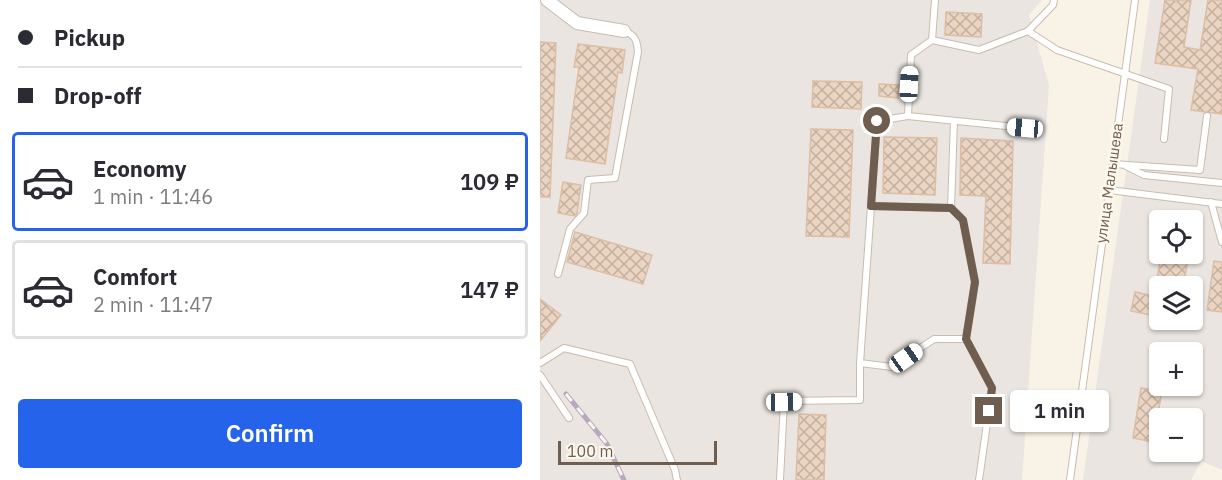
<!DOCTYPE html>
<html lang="en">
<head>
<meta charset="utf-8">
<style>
  body { margin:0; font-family:"IBM Plex Sans",sans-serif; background:#f2f2f3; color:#2b2b33; height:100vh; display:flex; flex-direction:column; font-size:22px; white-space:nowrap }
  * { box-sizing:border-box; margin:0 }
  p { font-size:20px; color:#7c7c81 }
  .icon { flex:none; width:33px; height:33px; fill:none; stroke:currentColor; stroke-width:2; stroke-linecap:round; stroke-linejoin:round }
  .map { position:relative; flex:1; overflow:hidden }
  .drawer { display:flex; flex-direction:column; background:#fff; width:540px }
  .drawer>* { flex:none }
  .top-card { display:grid; align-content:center; height:132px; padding:0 18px; background:#fff }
  .tools { position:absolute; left:609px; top:210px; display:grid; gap:12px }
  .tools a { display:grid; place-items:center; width:54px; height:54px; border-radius:6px; background:#fff; box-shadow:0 2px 4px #0004; font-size:30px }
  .scale { position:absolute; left:18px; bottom:15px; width:159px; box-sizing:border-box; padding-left:6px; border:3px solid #6f5d4f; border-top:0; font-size:16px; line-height:21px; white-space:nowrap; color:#6f5d4f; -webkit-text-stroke:4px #fcf7ec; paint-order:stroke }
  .end { position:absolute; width:27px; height:27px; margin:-14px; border:8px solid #6f5d4f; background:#fff; box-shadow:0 0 0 3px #fff }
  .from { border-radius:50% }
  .bubble { position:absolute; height:42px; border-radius:6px; background:#fff; box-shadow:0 2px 4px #0004; font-size:20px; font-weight:600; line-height:42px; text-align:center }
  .car { position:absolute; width:18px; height:36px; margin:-18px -9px; border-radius:8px; box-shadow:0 0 4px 2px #0007; background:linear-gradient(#fff 24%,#345 0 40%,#fff 0 76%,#345 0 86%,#fff 0) }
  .top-card b { display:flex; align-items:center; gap:21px; height:57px; font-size:22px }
  .top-card b+b { border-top:2px solid #e1e1e2 }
  .top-card i { width:15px; height:15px; background:#2b2b33 }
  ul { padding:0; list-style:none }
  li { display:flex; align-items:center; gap:18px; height:99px; margin:0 12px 9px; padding:0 6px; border:3px solid #e1e1e2; border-radius:6px }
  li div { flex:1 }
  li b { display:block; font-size:22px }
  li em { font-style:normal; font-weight:600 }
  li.selected { border-color:#2563eb }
  li>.icon { width:54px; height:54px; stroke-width:1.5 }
  .action { display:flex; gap:12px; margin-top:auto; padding:12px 18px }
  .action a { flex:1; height:69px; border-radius:6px; background:#2563eb; color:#fff; font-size:24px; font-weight:600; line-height:69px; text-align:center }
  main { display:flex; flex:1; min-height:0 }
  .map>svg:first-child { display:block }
  .industrial { fill:#eae5e0; fill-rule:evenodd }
  .building { fill:url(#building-cross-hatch); stroke:#dbbea5; stroke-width:1.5 }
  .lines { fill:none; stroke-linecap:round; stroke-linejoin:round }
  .lane-casing { stroke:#c9bcae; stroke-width:8 }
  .street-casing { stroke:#c9bcae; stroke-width:14 }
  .lane { stroke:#fff; stroke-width:6 }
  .street { stroke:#fff; stroke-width:12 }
  .rail-casing { stroke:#b7a7c1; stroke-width:5 }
  .rail { stroke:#fcf7ec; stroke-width:3; stroke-dasharray:9; stroke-linecap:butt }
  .route { stroke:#6f5d4f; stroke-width:8 }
  .labels { text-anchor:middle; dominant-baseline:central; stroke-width:5; stroke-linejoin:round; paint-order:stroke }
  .street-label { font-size:15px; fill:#6f5d4f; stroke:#fcf7ec }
</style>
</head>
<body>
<main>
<section class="drawer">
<div class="top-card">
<b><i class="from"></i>Pickup</b>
<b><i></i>Drop-off</b>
</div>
<ul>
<li class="selected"><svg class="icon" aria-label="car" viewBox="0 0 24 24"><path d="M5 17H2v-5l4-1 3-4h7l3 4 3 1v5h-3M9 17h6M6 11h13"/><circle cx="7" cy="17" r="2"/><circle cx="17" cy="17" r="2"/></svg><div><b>Economy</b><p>1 min · 11:46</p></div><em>109 ₽</em></li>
<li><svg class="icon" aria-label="car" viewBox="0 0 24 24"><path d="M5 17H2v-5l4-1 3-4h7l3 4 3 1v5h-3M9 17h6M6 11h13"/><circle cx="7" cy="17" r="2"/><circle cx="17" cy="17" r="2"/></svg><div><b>Comfort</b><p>2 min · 11:47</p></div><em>147 ₽</em></li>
</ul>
<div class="action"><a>Confirm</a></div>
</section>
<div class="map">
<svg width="682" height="480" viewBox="0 0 682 480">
  <defs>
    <pattern id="building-cross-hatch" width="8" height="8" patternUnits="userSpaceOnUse" patternTransform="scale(1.5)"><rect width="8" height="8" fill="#ebd5c2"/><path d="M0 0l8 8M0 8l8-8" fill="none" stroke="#c3b0a0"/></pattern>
  </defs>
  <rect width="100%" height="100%" fill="#f9f3e7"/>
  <g class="industrial">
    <path d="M 0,0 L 502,0 L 489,15 L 509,85 L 482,480 L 0,480 Z"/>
    <path d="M 610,0 L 682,0 L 682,470 L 661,461 L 651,480 L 543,480 ZM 620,220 L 652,220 L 652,254 L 620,254 ZM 620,286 L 652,286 L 652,320 L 620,320 ZM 620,352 L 652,352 L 652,386 L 620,386 ZM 620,418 L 652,418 L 652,452 L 620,452 Z"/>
  </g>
  <g class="building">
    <path d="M 625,0 L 651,0 L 644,47 L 660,50 L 668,0 L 682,0 L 682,114 L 651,110 L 658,69 L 615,63 Z"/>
    <path d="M 406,12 L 442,14 L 441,37 L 405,35 Z"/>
    <path d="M 0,42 L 16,43 L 10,197 L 0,197 Z"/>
    <path d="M 38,44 L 85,50 L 82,73 L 78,72 L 65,164 L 26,158 L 39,67 L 34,67 Z"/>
    <path d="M 273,81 L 322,82 L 321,109 L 272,107 Z"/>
    <path d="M 339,84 L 359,85 L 358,98 L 339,96 Z"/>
    <path d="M 271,129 L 313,130 L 309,237 L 266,236 Z"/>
    <path d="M 344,137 L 397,138 L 395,195 L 343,193 Z"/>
    <path d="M 421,138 L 473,141 L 470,264 L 443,263 L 446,196 L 420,195 Z"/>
    <path d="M 23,182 L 41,185 L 37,213 L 35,216 L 18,213 Z"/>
    <path d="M 35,232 L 112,255 L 103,284 L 27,262 Z"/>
    <path d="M 621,254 L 649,254 L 643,286 L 616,286 Z"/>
    <path d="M 674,261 L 682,262 L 682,312 L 667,310 Z"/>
    <path d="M 595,292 L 620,297 L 620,317 L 591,311 Z"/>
    <path d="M 0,299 L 21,315 L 0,341 Z"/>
    <path d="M 601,388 L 622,391 L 613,442 L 593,438 Z"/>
    <path d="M 259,414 L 286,415 L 284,480 L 256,480 Z"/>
  </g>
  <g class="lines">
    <defs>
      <g id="lane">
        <path d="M 395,0 L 392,40 L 439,50 L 488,31 L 513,5 L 514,0"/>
        <path d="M 488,31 L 517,50 L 629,89 L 624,139"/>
        <path d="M 392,40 L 371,55 L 368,116 L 485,128"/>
        <path d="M 368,116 L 337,121 L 320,363 L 352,367 L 394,339 L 426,339 L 452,388 L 439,480"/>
        <path d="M 573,164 L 660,170 L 667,116"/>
        <path d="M 586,166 L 604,175 L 682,183"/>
        <path d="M 569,190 L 682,204"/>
        <path d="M 671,202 L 682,242"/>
        <path d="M 331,206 L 411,208 L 414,121"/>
        <path d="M 411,208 L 423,220 L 435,282 L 426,339"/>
        <path d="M 18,274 L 30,229 L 44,213 L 48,180 L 75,178 L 98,52 C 97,40 95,35 84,31"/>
        <path d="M 0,363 L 24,348 L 90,364 L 135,470 L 137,480"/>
        <path d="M 0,375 L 29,418"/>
        <path d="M 240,480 L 244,401 L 320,400 L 320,363"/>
        <path d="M 530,480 L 595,0"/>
      </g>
      <path id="street" d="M 7,0 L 37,23 L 84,31"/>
    </defs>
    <use href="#lane" class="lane-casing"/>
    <use href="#street" class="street-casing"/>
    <use href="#lane" class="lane"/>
    <use href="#street" class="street"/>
    <defs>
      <path id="rail" d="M 26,394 L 67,444 L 84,480"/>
    </defs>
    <use href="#rail" class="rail-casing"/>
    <use href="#rail" class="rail"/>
  </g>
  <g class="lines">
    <path class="route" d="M 337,121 L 331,206 L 411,208 L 423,220 L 435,282 L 426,339 L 452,388 L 449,411"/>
  </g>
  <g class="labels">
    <g class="street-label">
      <text transform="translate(569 183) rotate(-82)">улица Малышева</text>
    </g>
  </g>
</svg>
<div class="tools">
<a><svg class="icon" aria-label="locate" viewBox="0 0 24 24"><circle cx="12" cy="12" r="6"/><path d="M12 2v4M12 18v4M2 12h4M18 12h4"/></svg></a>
<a><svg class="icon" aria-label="layers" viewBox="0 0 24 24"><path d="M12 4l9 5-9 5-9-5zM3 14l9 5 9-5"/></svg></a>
<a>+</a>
<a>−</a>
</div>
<div class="scale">100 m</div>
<i class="end from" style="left:337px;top:121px"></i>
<i class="end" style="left:449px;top:411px"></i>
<div class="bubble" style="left:470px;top:390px;width:99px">1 min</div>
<i class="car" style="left:369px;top:84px;rotate:3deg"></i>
<i class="car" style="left:485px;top:128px;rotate:275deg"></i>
<i class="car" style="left:366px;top:358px;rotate:55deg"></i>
<i class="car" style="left:244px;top:402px;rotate:89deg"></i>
</div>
</main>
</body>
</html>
